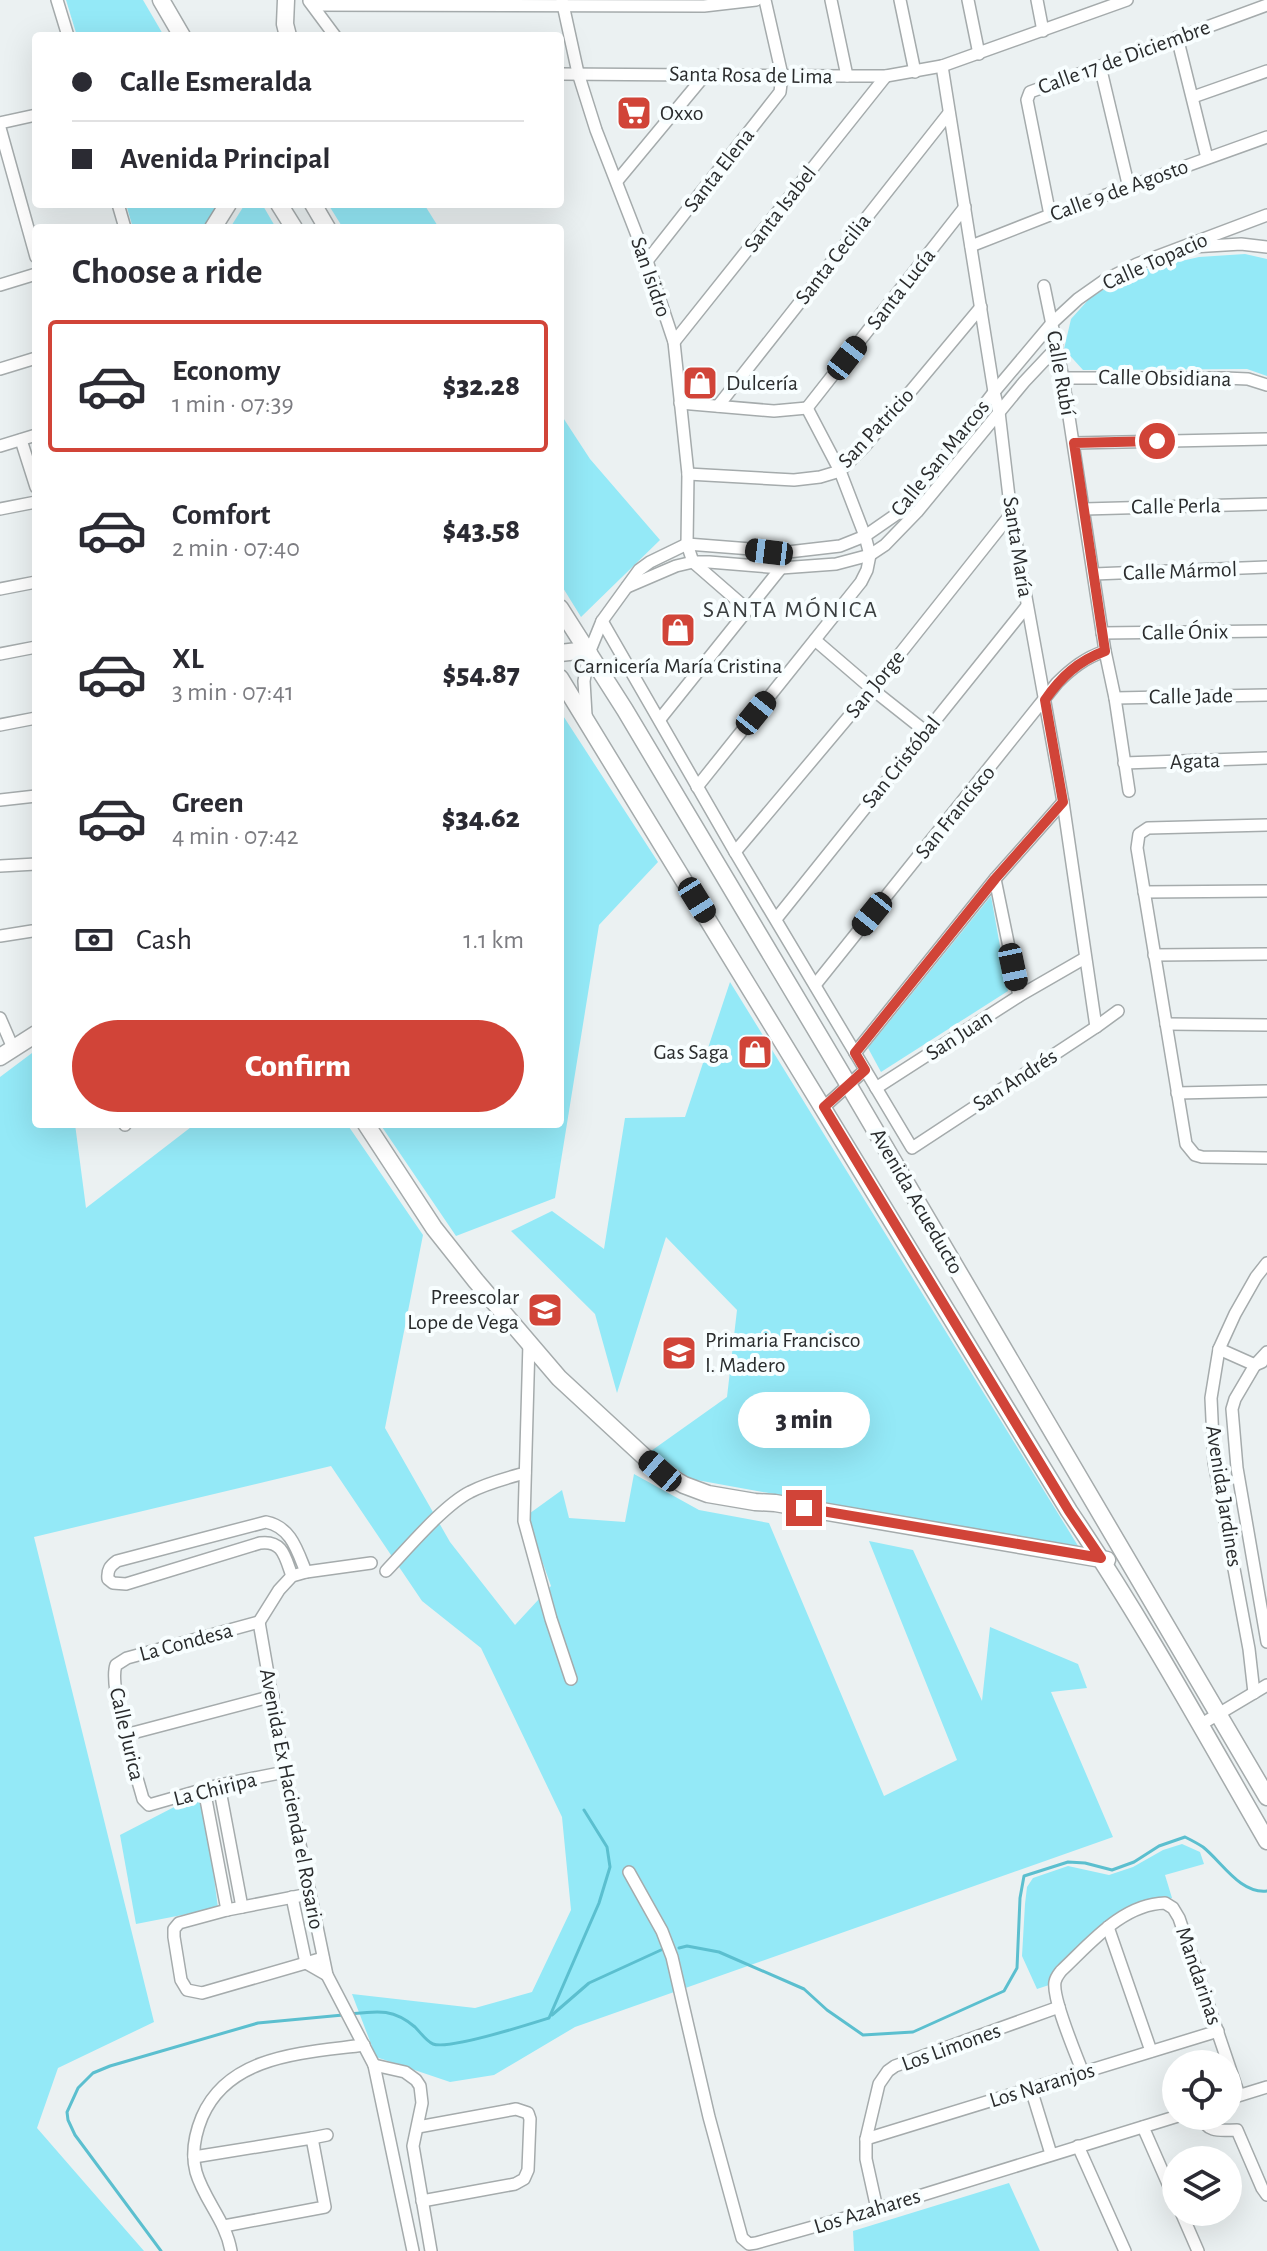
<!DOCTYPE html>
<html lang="en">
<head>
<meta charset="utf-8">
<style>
  body { margin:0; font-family:"Alegreya Sans",sans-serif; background:#f7f7f7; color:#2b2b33; height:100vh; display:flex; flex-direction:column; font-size:30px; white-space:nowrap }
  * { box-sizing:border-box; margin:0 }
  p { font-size:26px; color:#7c7c81 }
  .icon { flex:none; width:44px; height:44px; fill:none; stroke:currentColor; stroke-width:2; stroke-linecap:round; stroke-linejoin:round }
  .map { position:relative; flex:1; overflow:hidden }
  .side { position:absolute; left:32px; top:224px; width:532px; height:904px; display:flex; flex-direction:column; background:#fff; border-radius:8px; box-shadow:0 8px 32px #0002 }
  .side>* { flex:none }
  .guide { position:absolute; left:32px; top:32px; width:532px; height:176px; border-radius:8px; box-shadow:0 8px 32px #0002; display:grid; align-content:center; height:176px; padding:0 40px; background:#fff }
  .buttons { position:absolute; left:1162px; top:2050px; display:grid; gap:16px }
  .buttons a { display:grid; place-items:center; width:80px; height:80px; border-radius:50%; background:#fff; box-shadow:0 8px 32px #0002; font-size:40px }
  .end { position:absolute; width:36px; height:36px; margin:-18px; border:10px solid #d14438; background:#fff; box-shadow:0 0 0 4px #fff }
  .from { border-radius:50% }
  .bubble { position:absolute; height:56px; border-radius:28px; background:#fff; box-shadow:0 8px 32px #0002; font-size:26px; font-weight:800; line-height:56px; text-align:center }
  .car { position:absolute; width:24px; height:48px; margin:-24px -12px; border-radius:10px; box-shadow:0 0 6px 2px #0007; background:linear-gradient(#222 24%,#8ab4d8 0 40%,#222 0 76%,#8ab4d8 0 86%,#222 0) }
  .guide b { display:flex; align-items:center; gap:28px; height:76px; font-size:30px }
  .guide b+b { border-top:2px solid #e1e1e2 }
  .guide i { width:20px; height:20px; background:#2b2b33 }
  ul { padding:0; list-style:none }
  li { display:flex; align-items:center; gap:24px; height:132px; margin:0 16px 12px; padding:0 24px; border:4px solid transparent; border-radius:8px }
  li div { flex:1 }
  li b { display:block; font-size:30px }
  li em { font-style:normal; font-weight:800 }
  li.on { border-color:#d14438 }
  li>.icon { width:72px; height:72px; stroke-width:1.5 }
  h2 { padding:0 40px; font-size:36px; line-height:96px }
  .pay { display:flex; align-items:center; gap:20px; height:88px; padding:0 40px; font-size:30px }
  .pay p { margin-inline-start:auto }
  .action { display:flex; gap:16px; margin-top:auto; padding:16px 40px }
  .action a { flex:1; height:92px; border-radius:48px; background:#d14438; color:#fff; font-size:32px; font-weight:800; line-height:92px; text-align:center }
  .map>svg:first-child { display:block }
  .green { fill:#94e9f7 }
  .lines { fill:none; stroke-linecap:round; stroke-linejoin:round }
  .stream { stroke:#5bbfcf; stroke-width:3 }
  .street-casing { stroke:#a5abac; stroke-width:14 }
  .secondary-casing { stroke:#a5abac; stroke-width:19 }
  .street { stroke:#fff; stroke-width:11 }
  .secondary { stroke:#fff; stroke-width:16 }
  .route { stroke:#d14438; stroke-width:10 }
  .labels { text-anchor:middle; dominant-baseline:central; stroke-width:8; stroke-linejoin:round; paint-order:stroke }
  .street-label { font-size:22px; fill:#2a2c2d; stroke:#f8feff }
  .poi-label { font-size:22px; fill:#2a2c2d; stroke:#f8feff; text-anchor:start }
  .neighbourhood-label { font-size:24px; letter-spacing:2px; fill:#3b3f40; stroke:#f8feff }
</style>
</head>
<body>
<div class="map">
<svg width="1267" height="2251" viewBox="0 0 1267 2251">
  <rect width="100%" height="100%" fill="#ebf1f2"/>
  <g class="green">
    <path d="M 66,0 L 143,0 L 164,36 L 77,36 Z"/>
    <path d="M 126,204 L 219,204 L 204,228 L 133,228 Z"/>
    <path d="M 245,204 L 262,204 L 276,228 L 230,228 Z"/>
    <path d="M 328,204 L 424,204 L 439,228 L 343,228 Z"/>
    <path d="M 1245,254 L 1267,259 L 1267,376 L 1247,369 L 1083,370 L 1064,349 L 1071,319 L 1089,299 L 1129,273 L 1199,257 Z"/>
    <path d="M 560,413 L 590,459 L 660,540 L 581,617 L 560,583 Z"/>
    <path d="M 560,711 L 658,862 L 599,925 L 555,1198 L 456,1236 L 380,1124 L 560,1124 Z"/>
    <path d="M 991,896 L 1008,991 L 881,1072 L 868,1048 Z"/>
    <path d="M 730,982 L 1080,1549 L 691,1479 L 651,1451 L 727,1397 L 737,1310 L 666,1237 L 617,1393 L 595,1314 L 511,1231 L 552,1211 L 604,1249 L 625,1118 L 685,1117 Z"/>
    <path d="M 36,1050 L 36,1124 L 75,1124 L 86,1208 L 195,1124 L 347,1124 L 423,1235 L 385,1428 L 450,1542 L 515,1625 L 551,1586 L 526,1516 L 562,1490 L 569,1518 L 625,1522 L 634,1474 L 699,1510 L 769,1523 L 884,1796 L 957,1760 L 869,1541 L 913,1550 L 982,1701 L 990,1627 L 1078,1664 L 1087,1688 L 1051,1692 L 1113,1837 L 575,2027 L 494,2075 L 450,2082 L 376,2057 L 352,1994 L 475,2008 L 532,1992 L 571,1910 L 562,1817 L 481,1648 L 422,1601 L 331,1466 L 34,1537 L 154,2022 L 58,2068 L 37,2128 L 144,2251 L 0,2251 L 0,1077 Z"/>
    <path d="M 189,1801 L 202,1803 L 205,1809 L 218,1908 L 136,1924 L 120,1835 L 180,1804 Z"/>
    <path d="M 1182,1844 L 1200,1852 L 1204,1864 L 1165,1875 L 1172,1898 L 1136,1911 L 1108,1927 L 1055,1983 L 1037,1989 L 1022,1956 L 1025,1904 L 1027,1887 L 1033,1878 L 1068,1866 L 1109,1875 L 1133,1867 L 1163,1850 Z"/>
    <path d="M 1009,2183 L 1040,2251 L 854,2251 L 853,2231 Z"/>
  </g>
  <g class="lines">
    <g class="stream">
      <path d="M 679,1948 L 687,1946 L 719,1952 L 804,1989 L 827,2010 L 863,2035 L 913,2032 L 1004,1991 L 1017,1968 L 1020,1898 L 1024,1876 L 1068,1862 L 1085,1863 L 1112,1870 L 1134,1862 L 1159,1846 L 1185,1837 C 1191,1840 1197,1843 1203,1847 C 1222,1862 1240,1894 1267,1891"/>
      <path d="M 350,2014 C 377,2011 393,2008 415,2027 C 420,2032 427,2042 433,2044 C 449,2050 530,2024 549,2018 L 599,1903 L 610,1867 L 607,1847 L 584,1810"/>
      <path d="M 552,2015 L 589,1983 L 661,1950"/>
      <path d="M 161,2251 L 75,2135 L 68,2120 L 67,2112 L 78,2088 L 93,2073 L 110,2066 L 258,2023 L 343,2015"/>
    </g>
    <defs>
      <g id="street">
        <path d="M 57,0 L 68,36"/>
        <path d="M 562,0 L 578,73 L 596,130 L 647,261 L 674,342 L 688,474 L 687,544 L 693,562 L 747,609"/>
        <path d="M 831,0 L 847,76"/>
        <path d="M 900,0 L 915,72"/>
        <path d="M 968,0 L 979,54"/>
        <path d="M 1037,0 L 1043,31"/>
        <path d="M 309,1 L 335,36"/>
        <path d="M 313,5 L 704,6 L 756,0"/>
        <path d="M 1177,37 L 1207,158"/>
        <path d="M 942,66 L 994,392 L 999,412 L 1011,514 L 1063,802 L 1096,1027"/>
        <path d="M 1100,66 L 1129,188"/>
        <path d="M 560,74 L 847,76 L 886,76 L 942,66 L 1127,0"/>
        <path d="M 1193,97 L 1267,71"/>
        <path d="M 0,123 L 36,115"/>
        <path d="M 0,128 L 36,257"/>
        <path d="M 617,181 L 705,75"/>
        <path d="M 118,204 L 125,228"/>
        <path d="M 1050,215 L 1027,100 L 1030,92 L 1267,5"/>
        <path d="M 971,246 L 1050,215 L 1267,137"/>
        <path d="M 1192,247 L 1241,244 L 1267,247"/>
        <path d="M 647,261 L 780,92 L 782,75 L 765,0"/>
        <path d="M 0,285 L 36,274"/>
        <path d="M 1044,286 L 1063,378 L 1105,651 L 1115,698 L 1129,791"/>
        <path d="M 674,342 L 886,76"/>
        <path d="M 0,369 L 36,358"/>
        <path d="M 1063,378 L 1225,378 L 1248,379 L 1267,385"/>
        <path d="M 680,403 L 774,411 L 807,408"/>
        <path d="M 718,406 L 949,113"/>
        <path d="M 807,408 L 965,207"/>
        <path d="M 21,440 L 36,487"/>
        <path d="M 1074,443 L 1267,439"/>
        <path d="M 0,446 L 36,435"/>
        <path d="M 688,474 L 794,480 L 820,477 L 840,471 L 865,446 L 981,307"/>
        <path d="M 0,509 L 36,502"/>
        <path d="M 1084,509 L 1267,504"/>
        <path d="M 1094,574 L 1267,567"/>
        <path d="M 627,587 L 676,566 L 693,562 L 709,562 L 781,568 L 836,564 L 870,555 L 885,545 L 917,512 L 1024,382 L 1057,347"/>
        <path d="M 0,589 L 36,582"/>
        <path d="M 602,621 L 735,852 L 912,1148 L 1096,1027 L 1118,1011"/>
        <path d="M 1102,633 L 1267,631"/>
        <path d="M 815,640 L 872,689 L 925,731"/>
        <path d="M 0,654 L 36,647"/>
        <path d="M 1115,698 L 1267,695"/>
        <path d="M 586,715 L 584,681 L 589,653 L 602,621 L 639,570 L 650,562 L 687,544 L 788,552 L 840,546 L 865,536 L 904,509 L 994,392 L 1052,323 L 1078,299 L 1105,280 L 1137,264 L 1267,215"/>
        <path d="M 660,719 L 781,568"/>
        <path d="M 0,725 L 36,718"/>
        <path d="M 1124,763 L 1267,758"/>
        <path d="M 697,787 L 861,582 L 867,570 L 870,555 L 865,536 L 840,471 L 807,408"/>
        <path d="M 0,800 L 36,796"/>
        <path d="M 1267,825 L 1148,828 L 1139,834 L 1137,848 L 1186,1144 L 1195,1155 L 1202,1157 L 1267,1158"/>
        <path d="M 735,852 L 872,689 L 1011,514"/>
        <path d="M 0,866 L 36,864"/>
        <path d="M 995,879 L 1019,996"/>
        <path d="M 1144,892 L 1267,891"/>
        <path d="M 776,919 L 1027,606"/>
        <path d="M 0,936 L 32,931"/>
        <path d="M 1154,955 L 1267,954"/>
        <path d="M 815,985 L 1057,683 C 1072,668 1085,658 1105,651"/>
        <path d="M 0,1018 L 13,1048"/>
        <path d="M 1166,1024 L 1267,1025"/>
        <path d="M 855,1053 L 995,879 L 1063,802"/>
        <path d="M 876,1088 L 1019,996 L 1085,958"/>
        <path d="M 1177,1093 L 1267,1091"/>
        <path d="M 824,1107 L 865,1070"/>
        <path d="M 125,1125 L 125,1124"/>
        <path d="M 529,1343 L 524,1521 L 551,1619 L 571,1679"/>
        <path d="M 1219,1349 L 1255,1365 L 1262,1362"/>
        <path d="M 1267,1352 L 1255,1365 L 1235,1399 L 1232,1409 L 1237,1468 L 1267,1642"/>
        <path d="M 386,1571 C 408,1548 444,1505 470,1492 C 487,1483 507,1478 525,1473"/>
        <path d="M 292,1576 C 285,1557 283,1540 260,1543 L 126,1584 L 113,1583 L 108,1579 C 107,1570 110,1566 117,1561 L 266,1522 C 291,1527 297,1550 306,1572"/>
        <path d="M 259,1622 L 285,1772 L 327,1975 L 374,2065"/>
        <path d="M 259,1622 L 127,1658 L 116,1665 C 108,1687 136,1773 143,1799 L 149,1805 L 219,1785 L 285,1772"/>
        <path d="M 259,1622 L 279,1590 L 292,1576 L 306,1572 L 371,1563"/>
        <path d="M 1254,1693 L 1249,1649 L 1214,1462 L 1211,1398 L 1219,1349 L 1235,1314 L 1256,1277 L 1267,1263"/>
        <path d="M 1200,1725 L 1267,1685"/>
        <path d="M 125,1735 L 273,1696"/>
        <path d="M 219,1785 L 242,1907"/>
        <path d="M 204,1789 L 227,1910"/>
        <path d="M 629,1872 L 662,1931 L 672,1957 L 709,2117 L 742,2238 L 749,2244 L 756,2243 L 877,2209 L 1178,2116"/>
        <path d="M 309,1894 L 227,1910 L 179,1923 L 174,1929 L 174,1937 L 181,1980 L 187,1990 L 202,1993 L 323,1958"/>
        <path d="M 292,1897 L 306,1963 L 327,1975"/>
        <path d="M 1108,1927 L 1151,2051"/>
        <path d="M 1083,2073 C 1076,2054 1052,1999 1055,1982 C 1056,1977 1058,1975 1061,1971 C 1090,1944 1122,1904 1165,1903 L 1173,1908 L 1179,1918 L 1239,2095"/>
        <path d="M 1031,2089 L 1051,2154"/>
        <path d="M 1228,2099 L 1267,2087"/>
        <path d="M 1201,2116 C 1207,2134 1222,2130 1237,2130 L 1262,2188 L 1267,2195"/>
        <path d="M 418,2127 L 516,2109 L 528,2113 L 530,2119 L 528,2170 L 524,2179 L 515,2184 L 422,2201"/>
        <path d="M 1143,2127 L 1176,2202"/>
        <path d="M 312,2138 L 327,2135"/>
        <path d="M 866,2139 L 1218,2031"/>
        <path d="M 1078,2146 L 1125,2251"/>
        <path d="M 194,2157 L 312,2138 L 325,2207 L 224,2226"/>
        <path d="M 877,2209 L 866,2159 L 866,2139 L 879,2084 L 888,2071 L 895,2066 L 1059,2007"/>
        <path d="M 1181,2212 L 1198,2251"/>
        <path d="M 231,2251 C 226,2221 204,2200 196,2172 C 191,2153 195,2134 202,2117 C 229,2054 305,2053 364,2045"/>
        <path d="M 413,2251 L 374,2065 L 405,2072 L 416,2080 L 420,2086 L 422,2103 L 413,2146 L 431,2251"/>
      </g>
      <g id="secondary">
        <path d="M 161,0 L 182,36"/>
        <path d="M 286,0 L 285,24 L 288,36"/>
        <path d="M 279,204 L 294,228"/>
        <path d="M 313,204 L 327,228"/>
        <path d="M 213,228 L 228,204"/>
        <path d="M 560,608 L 625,710 L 848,1084 L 1267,1797"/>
        <path d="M 560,653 L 578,651 L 589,653"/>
        <path d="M 560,678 L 1069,1511 C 1141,1617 1203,1730 1267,1841"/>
        <path d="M 0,1057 L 36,1034"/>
        <path d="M 366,1124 L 434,1228 L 476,1281 L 559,1378 L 638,1451 L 660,1471 L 684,1485 L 708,1494 L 755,1502 L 775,1503 L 1107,1560"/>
      </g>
    </defs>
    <use href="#street" class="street-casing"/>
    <use href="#secondary" class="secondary-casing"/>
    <use href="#street" class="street"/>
    <use href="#secondary" class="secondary"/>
  </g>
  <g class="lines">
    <path class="route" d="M 804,1508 L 1101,1558 L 1069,1511 L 824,1107 L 865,1070 L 855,1053 L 995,879 L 1063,802 L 1045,700 C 1061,677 1078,661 1105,651 L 1074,443 L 1157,441"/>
  </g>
  <defs>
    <symbol id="supermarket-square" viewBox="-11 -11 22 22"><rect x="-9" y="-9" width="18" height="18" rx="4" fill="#d14438" stroke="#f8feff"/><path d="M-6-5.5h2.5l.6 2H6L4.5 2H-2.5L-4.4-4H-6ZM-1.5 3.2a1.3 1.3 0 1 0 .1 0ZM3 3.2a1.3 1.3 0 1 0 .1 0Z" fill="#fff"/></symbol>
    <symbol id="shop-square" viewBox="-11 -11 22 22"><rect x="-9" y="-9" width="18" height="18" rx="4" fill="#d14438" stroke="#f8feff"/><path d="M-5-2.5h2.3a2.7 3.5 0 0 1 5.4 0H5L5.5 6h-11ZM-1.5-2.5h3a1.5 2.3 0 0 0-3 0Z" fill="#fff"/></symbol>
    <symbol id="school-square" viewBox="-11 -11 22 22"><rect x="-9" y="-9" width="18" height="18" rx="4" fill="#d14438" stroke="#f8feff"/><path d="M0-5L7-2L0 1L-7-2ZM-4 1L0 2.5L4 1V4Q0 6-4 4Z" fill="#fff"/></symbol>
  </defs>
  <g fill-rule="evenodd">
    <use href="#supermarket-square" x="614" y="93" width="40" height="40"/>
    <use href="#shop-square" x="680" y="363" width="40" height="40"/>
    <use href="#shop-square" x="658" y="610" width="40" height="40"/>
    <use href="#shop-square" x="735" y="1032" width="40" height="40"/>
    <use href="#school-square" x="525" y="1290" width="40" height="40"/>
    <use href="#school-square" x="659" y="1333" width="40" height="40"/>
  </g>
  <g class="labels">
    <g class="street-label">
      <text transform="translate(1124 57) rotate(-20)">Calle 17 de Diciembre</text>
      <text transform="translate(751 75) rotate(1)">Santa Rosa de Lima</text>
      <text transform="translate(719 170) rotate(-52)">Santa Elena</text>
      <text transform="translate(1119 190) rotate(-20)">Calle 9 de Agosto</text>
      <text transform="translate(780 209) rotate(-52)">Santa Isabel</text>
      <text transform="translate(833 259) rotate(-52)">Santa Cecilia</text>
      <text transform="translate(1155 261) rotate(-24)">Calle Topacio</text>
      <text transform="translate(651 277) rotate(71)">San Isidro</text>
      <text transform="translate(901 289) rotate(-52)">Santa Lucía</text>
      <text transform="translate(1061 373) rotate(80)">Calle Rubí</text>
      <text transform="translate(1165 378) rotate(1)">Calle Obsidiana</text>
      <text transform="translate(876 428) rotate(-47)">San Patricio</text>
      <text transform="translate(940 458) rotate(-51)">Calle San Marcos</text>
      <text transform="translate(1176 506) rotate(-1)">Calle Perla</text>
      <text transform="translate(1018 547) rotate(81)">Santa María</text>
      <text transform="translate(1180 571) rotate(-2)">Calle Mármol</text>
      <text transform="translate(1185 632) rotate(-1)">Calle Ónix</text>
      <text transform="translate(875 684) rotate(-51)">San Jorge</text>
      <text transform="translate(1191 696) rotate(-1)">Calle Jade</text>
      <text transform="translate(1195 761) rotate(-2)">Agata</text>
      <text transform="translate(901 762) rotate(-51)">San Cristóbal</text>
      <text transform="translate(955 812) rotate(-51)">San Francisco</text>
      <text transform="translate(959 1035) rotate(-33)">San Juan</text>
      <text transform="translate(1015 1080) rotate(-33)">San Andrés</text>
      <text transform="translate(917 1201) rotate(60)">Avenida Acueducto</text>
      <text transform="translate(1224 1496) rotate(81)">Avenida Jardines</text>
      <text transform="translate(186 1642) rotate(-15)">La Condesa</text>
      <text transform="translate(127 1734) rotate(77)">Calle Jurica</text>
      <text transform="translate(215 1789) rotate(-14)">La Chiripa</text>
      <text transform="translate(292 1799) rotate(79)">Avenida Ex Hacienda el Rosario</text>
      <text transform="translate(1199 1976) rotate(71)">Mandarinas</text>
      <text transform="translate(951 2047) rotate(-20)">Los Limones</text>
      <text transform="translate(1042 2085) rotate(-17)">Los Naranjos</text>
      <text transform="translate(867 2211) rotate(-17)">Los Azahares</text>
    </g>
    <g class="poi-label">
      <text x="660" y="113">Oxxo</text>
      <text x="726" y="383">Dulcería</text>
      <text x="678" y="666" text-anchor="middle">Carnicería María Cristina</text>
      <text x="729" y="1052" text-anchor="end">Gas Saga</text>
      <text x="519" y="1297" text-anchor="end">Preescolar<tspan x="519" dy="25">Lope de Vega</tspan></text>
      <text x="705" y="1340">Primaria Francisco<tspan x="705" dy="25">I. Madero</tspan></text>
    </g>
    <g class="neighbourhood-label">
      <text x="791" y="610">SANTA MÓNICA</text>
    </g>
  </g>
</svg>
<div class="buttons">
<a><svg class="icon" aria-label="locate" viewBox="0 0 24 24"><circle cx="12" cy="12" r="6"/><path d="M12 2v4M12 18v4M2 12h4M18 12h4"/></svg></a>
<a><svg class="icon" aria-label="layers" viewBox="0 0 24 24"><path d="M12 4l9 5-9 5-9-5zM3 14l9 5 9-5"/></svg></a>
</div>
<i class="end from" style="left:1157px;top:441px"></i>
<i class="end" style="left:804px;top:1508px"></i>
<div class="bubble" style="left:738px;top:1392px;width:132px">3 min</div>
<i class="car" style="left:847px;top:358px;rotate:38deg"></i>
<i class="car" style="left:769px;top:552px;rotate:277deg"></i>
<i class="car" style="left:756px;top:713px;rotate:39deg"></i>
<i class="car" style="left:697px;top:900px;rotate:148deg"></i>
<i class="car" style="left:872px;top:914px;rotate:219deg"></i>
<i class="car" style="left:1013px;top:967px;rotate:168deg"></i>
<i class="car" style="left:660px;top:1471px;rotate:311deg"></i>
<div class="guide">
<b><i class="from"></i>Calle Esmeralda</b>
<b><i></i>Avenida Principal</b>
</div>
<section class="side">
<h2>Choose a ride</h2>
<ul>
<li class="on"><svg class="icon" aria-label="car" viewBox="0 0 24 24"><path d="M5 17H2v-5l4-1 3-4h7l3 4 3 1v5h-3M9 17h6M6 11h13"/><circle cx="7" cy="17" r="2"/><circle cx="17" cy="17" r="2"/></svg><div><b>Economy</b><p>1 min · 07:39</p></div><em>$32.28</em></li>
<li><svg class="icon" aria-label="car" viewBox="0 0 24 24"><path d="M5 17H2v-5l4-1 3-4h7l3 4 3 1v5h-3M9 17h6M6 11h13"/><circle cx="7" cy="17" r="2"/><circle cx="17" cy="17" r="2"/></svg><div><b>Comfort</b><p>2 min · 07:40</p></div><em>$43.58</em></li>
<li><svg class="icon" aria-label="car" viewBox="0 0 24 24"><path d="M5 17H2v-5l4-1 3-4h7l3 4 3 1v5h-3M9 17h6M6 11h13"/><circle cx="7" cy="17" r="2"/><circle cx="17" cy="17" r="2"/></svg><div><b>XL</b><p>3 min · 07:41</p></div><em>$54.87</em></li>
<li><svg class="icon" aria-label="car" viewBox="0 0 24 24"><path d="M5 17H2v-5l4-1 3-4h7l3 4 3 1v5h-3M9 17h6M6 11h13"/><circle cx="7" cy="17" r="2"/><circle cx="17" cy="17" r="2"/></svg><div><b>Green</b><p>4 min · 07:42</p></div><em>$34.62</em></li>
</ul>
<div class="pay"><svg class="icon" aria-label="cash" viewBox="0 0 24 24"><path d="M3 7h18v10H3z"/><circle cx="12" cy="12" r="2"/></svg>Cash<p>1.1 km</p></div>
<div class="action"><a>Confirm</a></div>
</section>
</div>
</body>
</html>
